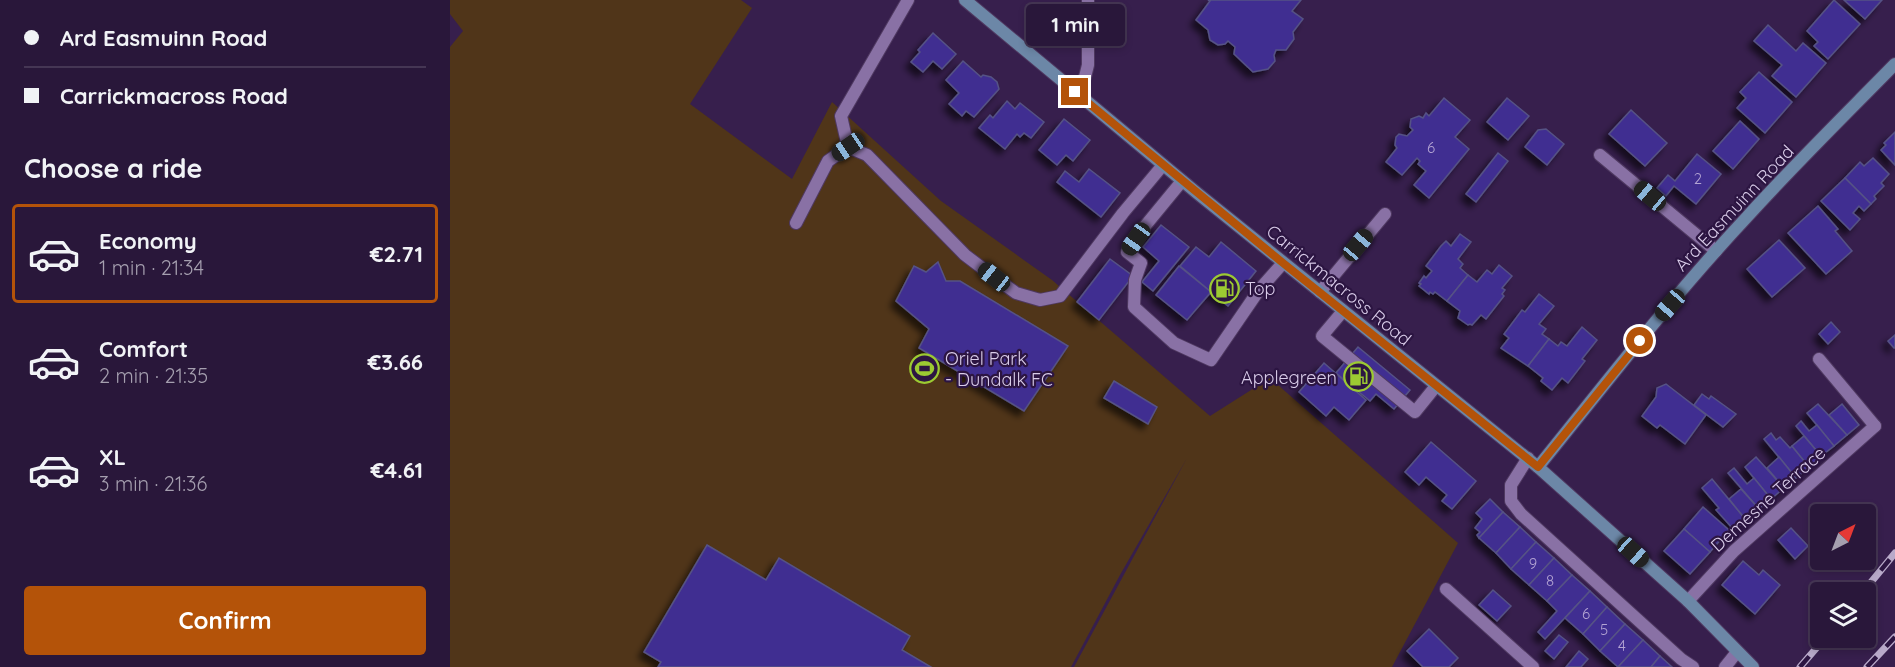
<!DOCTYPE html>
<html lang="en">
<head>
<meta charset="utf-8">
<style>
  body { margin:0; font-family:Quicksand,sans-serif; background:#312042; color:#f1f3f6; height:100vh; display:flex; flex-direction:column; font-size:22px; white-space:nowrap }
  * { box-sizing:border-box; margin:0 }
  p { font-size:20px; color:#a59faf }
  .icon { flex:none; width:33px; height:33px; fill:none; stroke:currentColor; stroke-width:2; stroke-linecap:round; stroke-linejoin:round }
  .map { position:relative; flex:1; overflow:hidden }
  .sheet { display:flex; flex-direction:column; background:#29173a; width:450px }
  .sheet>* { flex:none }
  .top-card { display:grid; align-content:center; height:132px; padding:0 24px; background:#29173a }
  .needle { width:39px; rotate:42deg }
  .tools { position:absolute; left:1360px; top:504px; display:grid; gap:12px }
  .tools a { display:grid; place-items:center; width:66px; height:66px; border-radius:6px; background:#29173a; box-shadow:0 3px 9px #0003,0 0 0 2px #453654; font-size:30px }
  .end { position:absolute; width:27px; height:27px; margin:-14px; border:8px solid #b45309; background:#fff; box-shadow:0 0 0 3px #fff }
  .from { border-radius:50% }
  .bubble { position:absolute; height:42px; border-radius:6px; background:#29173a; box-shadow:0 3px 9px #0003,0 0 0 2px #453654; font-size:20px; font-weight:700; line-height:42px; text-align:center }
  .car { position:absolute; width:18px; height:36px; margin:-18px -9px; border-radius:8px; box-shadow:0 0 4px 2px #0007; background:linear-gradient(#222 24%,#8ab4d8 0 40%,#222 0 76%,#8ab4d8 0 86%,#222 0) }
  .top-card b { display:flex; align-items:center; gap:21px; height:57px; font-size:22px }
  .top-card b+b { border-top:2px solid #453654 }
  .top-card i { width:15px; height:15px; background:#f1f3f6 }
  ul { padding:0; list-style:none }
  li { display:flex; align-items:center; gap:18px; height:99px; margin:0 12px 9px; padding:0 12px; border:3px solid transparent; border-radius:6px }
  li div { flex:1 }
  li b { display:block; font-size:22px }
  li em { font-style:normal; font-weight:700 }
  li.active { border-color:#b45309 }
  li>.icon { width:54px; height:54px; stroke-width:1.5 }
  h2 { padding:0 24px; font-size:27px; line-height:72px }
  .primary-button { display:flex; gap:12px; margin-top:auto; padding:12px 24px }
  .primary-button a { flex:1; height:69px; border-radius:6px; background:#b45309; color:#fff; font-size:24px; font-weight:700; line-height:69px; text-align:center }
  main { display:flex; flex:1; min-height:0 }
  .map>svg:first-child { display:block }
  .green { fill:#503519 }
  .building { fill:#412e91; stroke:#555285; stroke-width:1.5; filter:url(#shadow) }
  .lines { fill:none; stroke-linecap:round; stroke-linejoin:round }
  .lane-casing { stroke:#4f3961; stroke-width:14 }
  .street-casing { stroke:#4f3961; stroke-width:14 }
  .secondary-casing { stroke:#4f3961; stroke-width:14 }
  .lane { stroke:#8971a5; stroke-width:12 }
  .street { stroke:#8971a5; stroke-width:12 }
  .secondary { stroke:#6c87a7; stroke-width:12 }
  .rail-casing { stroke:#b9aaca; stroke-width:7 }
  .rail { stroke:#2c1542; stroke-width:4.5; stroke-dasharray:14; stroke-linecap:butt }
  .route { stroke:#b45309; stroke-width:8 }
  .labels { text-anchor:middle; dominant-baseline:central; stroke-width:4.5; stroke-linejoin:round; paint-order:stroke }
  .number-label { font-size:15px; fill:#b3a4d3 }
  .street-label { font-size:18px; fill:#d9cce9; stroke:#2c1542 }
  .poi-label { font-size:18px; fill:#d9cce9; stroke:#2c1542; text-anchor:start }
</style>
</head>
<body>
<main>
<section class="sheet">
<div class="top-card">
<b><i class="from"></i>Ard Easmuinn Road</b>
<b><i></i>Carrickmacross Road</b>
</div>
<h2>Choose a ride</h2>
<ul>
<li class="active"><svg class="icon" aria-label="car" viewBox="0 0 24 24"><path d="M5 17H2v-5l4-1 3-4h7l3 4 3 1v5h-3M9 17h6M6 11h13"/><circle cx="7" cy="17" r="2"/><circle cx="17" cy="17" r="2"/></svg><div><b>Economy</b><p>1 min · 21:34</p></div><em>€2.71</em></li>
<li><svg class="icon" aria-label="car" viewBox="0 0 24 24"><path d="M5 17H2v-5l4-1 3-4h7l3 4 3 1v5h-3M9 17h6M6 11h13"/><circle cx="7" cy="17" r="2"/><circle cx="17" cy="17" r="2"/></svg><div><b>Comfort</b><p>2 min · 21:35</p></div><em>€3.66</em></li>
<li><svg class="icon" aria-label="car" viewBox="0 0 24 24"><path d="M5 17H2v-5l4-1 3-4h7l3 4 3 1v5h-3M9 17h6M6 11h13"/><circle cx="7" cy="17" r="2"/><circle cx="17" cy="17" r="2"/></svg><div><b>XL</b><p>3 min · 21:36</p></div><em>€4.61</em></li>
</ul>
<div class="primary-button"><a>Confirm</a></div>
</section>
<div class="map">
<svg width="1445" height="667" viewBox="0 0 1445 667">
  <defs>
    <filter id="shadow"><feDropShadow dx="-5.5" dy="5.5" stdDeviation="3" flood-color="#0009"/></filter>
  </defs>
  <rect width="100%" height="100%" fill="#371f4d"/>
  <path class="green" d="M 0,0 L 291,0 L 302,8 L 240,104 L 342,179 L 382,102 L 491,201 L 602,280 L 760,416 L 820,378 L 1008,543 L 942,667 L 624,667 L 737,458 L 670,575 L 621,667 L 0,667 L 0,47 L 13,31 L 0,14 Z"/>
  <g class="building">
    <path d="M 758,0 L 851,0 L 842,11 L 853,19 L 843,32 L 844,39 L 836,50 L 826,50 L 824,55 L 825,61 L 818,69 L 803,72 L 784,54 L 785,47 L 778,41 L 775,44 L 768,45 L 760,40 L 758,30 L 746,20 L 760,1 Z"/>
    <path d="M 1384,0 L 1410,24 L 1378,59 L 1364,46 L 1368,42 L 1357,31 Z"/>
    <path d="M 1394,0 L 1432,0 L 1415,19 Z"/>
    <path d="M 1318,25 L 1346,51 L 1353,43 L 1376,63 L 1346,97 L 1322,76 L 1332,65 L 1304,41 Z"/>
    <path d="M 483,33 L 506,54 L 492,69 L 483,61 L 473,72 L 461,62 L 470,52 L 468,50 Z"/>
    <path d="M 513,61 L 531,77 L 533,75 L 541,77 L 547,82 L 549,89 L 524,117 L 516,111 L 512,116 L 499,104 L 509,93 L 496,80 Z"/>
    <path d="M 1309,72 L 1342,102 L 1315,133 L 1287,108 L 1296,98 L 1290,92 Z"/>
    <path d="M 994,98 L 1020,120 L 1005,137 L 1019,149 L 979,198 L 964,185 L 976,171 L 968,164 L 970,161 L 967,158 L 952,175 L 936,162 L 947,148 L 945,145 L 946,137 L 949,134 L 957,136 L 963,130 L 960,127 L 961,119 L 969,116 L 973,118 L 976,113 L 979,116 Z"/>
    <path d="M 1057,98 L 1079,116 L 1058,140 L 1037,122 Z"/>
    <path d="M 557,101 L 565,109 L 570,103 L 594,122 L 581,138 L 574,133 L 570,137 L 567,134 L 555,149 L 529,128 L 540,115 L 543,118 Z"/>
    <path d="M 1181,110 L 1217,143 L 1195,166 L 1159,134 Z"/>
    <path d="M 614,119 L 640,140 L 623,161 L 616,155 L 607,165 L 589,150 Z"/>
    <path d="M 1290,121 L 1309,139 L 1283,169 L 1263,151 Z"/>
    <path d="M 1096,129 L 1114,144 L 1097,165 L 1075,147 L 1088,130 Z"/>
    <path d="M 1445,132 L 1445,165 L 1431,150 L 1436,145 L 1434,143 Z"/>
    <path d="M 1048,153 L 1058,161 L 1026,202 L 1016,194 Z"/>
    <path d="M 1247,154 L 1271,174 L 1246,204 L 1224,186 L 1216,196 L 1207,188 L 1218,175 L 1225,181 Z"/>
    <path d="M 1423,158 L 1439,174 L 1431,183 L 1434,186 L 1424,196 L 1426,199 L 1421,204 L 1395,178 L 1410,162 L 1414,166 Z"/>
    <path d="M 639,169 L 670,193 L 651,217 L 607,182 L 615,171 L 629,182 Z"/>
    <path d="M 1395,178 L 1421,204 L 1414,211 L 1409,206 L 1403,213 L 1410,219 L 1400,230 L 1371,201 Z"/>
    <path d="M 1368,206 L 1388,229 L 1385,231 L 1402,251 L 1376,274 L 1338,233 Z"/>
    <path d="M 711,225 L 739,247 L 703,291 L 692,282 L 709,261 L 693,247 Z"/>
    <path d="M 1010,234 L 1021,242 L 1008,259 L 1013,264 L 1010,268 L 1018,275 L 997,301 L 985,292 L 983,294 L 980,292 L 979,294 L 969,286 L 971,284 L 969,283 L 974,276 L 976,278 L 982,271 L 976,266 L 991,246 L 996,241 L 1001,246 Z"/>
    <path d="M 1329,240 L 1355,268 L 1322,297 L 1297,269 Z"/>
    <path d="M 771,242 L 806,271 L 778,306 L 730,266 L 746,247 L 759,257 Z"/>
    <path d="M 660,259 L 683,276 L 649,320 L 627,302 Z"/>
    <path d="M 488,262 L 496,281 L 510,281 L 618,346 L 574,411 L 469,348 L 479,329 L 446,301 L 464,266 L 476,272 Z"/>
    <path d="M 1049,265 L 1062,276 L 1052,288 L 1055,290 L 1052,294 L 1054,296 L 1036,319 L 1031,315 L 1022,325 L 1020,324 L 1018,325 L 1008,318 L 1010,311 L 997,301 L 1018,275 L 1027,282 L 1037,270 L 1042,274 Z"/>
    <path d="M 729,266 L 761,292 L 737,320 L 706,295 Z"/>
    <path d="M 1089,294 L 1104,306 L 1089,324 L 1096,329 L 1092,334 L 1099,339 L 1078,366 L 1051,348 L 1059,338 L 1054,334 L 1072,310 L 1075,312 Z"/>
    <path d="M 1381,322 L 1390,332 L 1378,344 L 1369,334 Z"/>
    <path d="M 1132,327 L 1147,340 L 1132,359 L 1135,361 L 1118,383 L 1112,378 L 1102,390 L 1091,381 L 1093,378 L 1078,366 L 1099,339 L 1108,346 L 1111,342 L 1117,346 Z"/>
    <path d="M 1445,335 L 1445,348 L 1444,348 L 1438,341 Z"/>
    <path d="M 908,347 L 960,390 L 944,409 L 926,394 L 920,401 L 886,373 Z"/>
    <path d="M 874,363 L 916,400 L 899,420 L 884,407 L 876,416 L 849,392 Z"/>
    <path d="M 664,381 L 707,407 L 698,424 L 654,398 Z"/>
    <path d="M 1216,384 L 1256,415 L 1235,444 L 1210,425 L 1207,428 L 1192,416 L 1206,397 L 1207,388 Z"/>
    <path d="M 1252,394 L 1259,399 L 1261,396 L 1286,414 L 1273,427 L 1244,405 Z"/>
    <path d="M 1368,404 L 1397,435 L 1384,446 L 1357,413 Z"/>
    <path d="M 1392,404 L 1409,425 L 1397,435 L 1379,415 Z"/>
    <path d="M 1351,421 L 1359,431 L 1367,425 L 1384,446 L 1371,456 L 1346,426 Z"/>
    <path d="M 1321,433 L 1326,440 L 1330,437 L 1340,448 L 1342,446 L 1359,467 L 1346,478 L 1314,439 Z"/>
    <path d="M 1354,436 L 1371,456 L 1359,467 L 1342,446 Z"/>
    <path d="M 981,442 L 1026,481 L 1002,509 L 992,501 L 997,495 L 976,477 L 969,485 L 955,472 Z"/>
    <path d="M 1306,457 L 1334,488 L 1321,499 L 1295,467 Z"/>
    <path d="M 1329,457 L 1346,478 L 1334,488 L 1317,468 Z"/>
    <path d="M 1284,468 L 1297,484 L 1304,478 L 1321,499 L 1309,509 L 1278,473 Z"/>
    <path d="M 1262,479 L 1296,520 L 1284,530 L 1266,510 L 1269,508 L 1252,488 Z"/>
    <path d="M 1291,489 L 1309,509 L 1296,520 L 1279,499 Z"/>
    <path d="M 1040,499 L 1053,512 L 1029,538 L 1027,535 L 1030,532 L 1025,528 L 1032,519 L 1026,513 Z"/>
    <path d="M 1253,507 L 1279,530 L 1260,552 L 1234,529 Z"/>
    <path d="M 1053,512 L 1070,527 L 1046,553 L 1029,538 Z"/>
    <path d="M 1070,527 L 1086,542 L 1061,569 L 1046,553 Z"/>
    <path d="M 1341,528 L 1358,546 L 1345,559 L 1328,540 Z"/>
    <path d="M 1234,529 L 1260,552 L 1240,574 L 1214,551 Z"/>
    <path d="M 1086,542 L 1104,558 L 1079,585 L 1061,569 Z"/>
    <path d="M 257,545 L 316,580 L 329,558 L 460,636 L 452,650 L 481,667 L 208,667 L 211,662 L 194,652 Z"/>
    <path d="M 1104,558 L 1122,575 L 1097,601 L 1079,585 Z"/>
    <path d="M 1293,561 L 1309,575 L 1313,570 L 1330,585 L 1305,614 L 1272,585 Z"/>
    <path d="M 1122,575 L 1140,591 L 1095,639 L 1088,632 L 1107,611 L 1097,601 Z"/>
    <path d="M 1043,590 L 1061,606 L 1047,621 L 1029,605 Z"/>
    <path d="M 1140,591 L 1157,607 L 1133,634 L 1115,618 Z"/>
    <path d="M 1157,607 L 1175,624 L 1150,651 L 1133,634 Z"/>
    <path d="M 1175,624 L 1193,640 L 1168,667 L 1150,651 Z"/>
    <path d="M 979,629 L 1008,658 L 999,667 L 973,667 L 957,651 Z"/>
    <path d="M 1109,635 L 1118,642 L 1104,659 L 1095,651 Z"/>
    <path d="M 1193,640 L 1210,656 L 1201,667 L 1168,667 Z"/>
    <path d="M 1129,651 L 1138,659 L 1131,667 L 1116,667 Z"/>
    <path d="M 1210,656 L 1222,667 L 1201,667 Z"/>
  </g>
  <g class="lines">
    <defs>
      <g id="lane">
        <path d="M 398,147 L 391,116 L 458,0"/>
        <path d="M 1150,155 L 1266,251"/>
        <path d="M 732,181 L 695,226 L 677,252 L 691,263 L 685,280 L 684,307 L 724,343 L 761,360 L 809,290 L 833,263"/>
        <path d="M 346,223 L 378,161 L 398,147 L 417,155 L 515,255 L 544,277 L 566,293 L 590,300 L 610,296 L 673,213 L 713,165"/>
        <path d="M 870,292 L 935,214"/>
        <path d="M 893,311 L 872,336 L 965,412 L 986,386"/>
        <path d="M 1369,359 L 1425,426"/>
        <path d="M 996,589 L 1083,667"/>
      </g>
      <g id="street">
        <path d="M 625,91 L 635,77 L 638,65 L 638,0"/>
        <path d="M 1078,458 L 1061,485 L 1061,501 L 1071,514 L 1231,659 L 1243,667"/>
        <path d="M 1238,601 L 1284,551 L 1425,426"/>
        <path d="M 1275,667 L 1287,652"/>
      </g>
      <g id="secondary">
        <path d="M 515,0 L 747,193 L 1088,467 L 1238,601 L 1303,667"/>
        <path d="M 1088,467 C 1156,383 1222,297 1296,218 C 1344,165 1395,115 1445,64"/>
      </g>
    </defs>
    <use href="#lane" class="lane-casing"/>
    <use href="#street" class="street-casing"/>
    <use href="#secondary" class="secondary-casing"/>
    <use href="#lane" class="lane"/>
    <use href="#street" class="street"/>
    <use href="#secondary" class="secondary"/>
    <defs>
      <g id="rail">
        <path d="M 1413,592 L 1445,553"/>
        <path d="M 1350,667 L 1375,638"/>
        <path d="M 1417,667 L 1445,637"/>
      </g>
    </defs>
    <use href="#rail" class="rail-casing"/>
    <use href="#rail" class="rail"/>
  </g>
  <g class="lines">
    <path class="route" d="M 625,92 L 833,263 L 1088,467 L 1190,341"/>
  </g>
  <defs>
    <symbol id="fuel-ring" viewBox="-11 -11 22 22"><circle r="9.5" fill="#2c1542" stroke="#9cca32" stroke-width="1.5"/><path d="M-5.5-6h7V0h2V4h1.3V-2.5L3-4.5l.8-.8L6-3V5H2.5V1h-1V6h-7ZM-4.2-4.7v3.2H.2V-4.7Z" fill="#9cca32"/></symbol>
    <symbol id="stadium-ring" viewBox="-11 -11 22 22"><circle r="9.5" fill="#2c1542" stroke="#9cca32" stroke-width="1.5"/><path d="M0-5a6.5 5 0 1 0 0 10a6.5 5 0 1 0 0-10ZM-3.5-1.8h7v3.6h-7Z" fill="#9cca32"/></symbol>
  </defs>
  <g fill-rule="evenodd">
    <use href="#fuel-ring" x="758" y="272" width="33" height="33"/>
    <use href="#stadium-ring" x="458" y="352" width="33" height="33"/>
    <use href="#fuel-ring" x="892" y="360" width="33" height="33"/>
  </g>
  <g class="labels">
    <g class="number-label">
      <text x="981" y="147">6</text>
      <text x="1248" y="178">2</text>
      <text x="1083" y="563">9</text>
      <text x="1100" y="580">8</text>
      <text x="1136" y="613">6</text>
      <text x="1154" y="629">5</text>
      <text x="1172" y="645">4</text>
    </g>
    <g class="street-label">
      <text transform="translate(1284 208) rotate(-47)">Ard Easmuinn Road</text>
      <text transform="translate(889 285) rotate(39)">Carrickmacross Road</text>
      <text transform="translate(1318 499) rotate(-42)">Demesne Terrace</text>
    </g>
    <g class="poi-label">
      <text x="795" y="288">Top</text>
      <text x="495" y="358">Oriel Park<tspan x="495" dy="21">- Dundalk FC</tspan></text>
      <text x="887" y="377" text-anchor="end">Applegreen</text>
    </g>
  </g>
</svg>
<div class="tools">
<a><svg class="needle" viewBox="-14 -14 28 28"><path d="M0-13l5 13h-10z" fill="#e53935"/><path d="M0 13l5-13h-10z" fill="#a59faf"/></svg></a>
<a><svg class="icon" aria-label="layers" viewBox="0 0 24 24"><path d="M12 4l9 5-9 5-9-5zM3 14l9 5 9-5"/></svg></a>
</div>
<i class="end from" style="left:1190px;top:341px"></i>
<i class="end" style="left:625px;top:92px"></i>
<div class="bubble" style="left:576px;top:4px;width:99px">1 min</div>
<i class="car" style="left:398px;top:147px;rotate:236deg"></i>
<i class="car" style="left:1200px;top:196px;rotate:310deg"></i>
<i class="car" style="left:686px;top:239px;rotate:215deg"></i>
<i class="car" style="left:908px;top:245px;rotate:40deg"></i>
<i class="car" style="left:544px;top:277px;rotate:308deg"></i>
<i class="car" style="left:1220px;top:305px;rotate:221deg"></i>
<i class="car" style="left:1183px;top:552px;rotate:132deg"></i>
</div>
</main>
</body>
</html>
